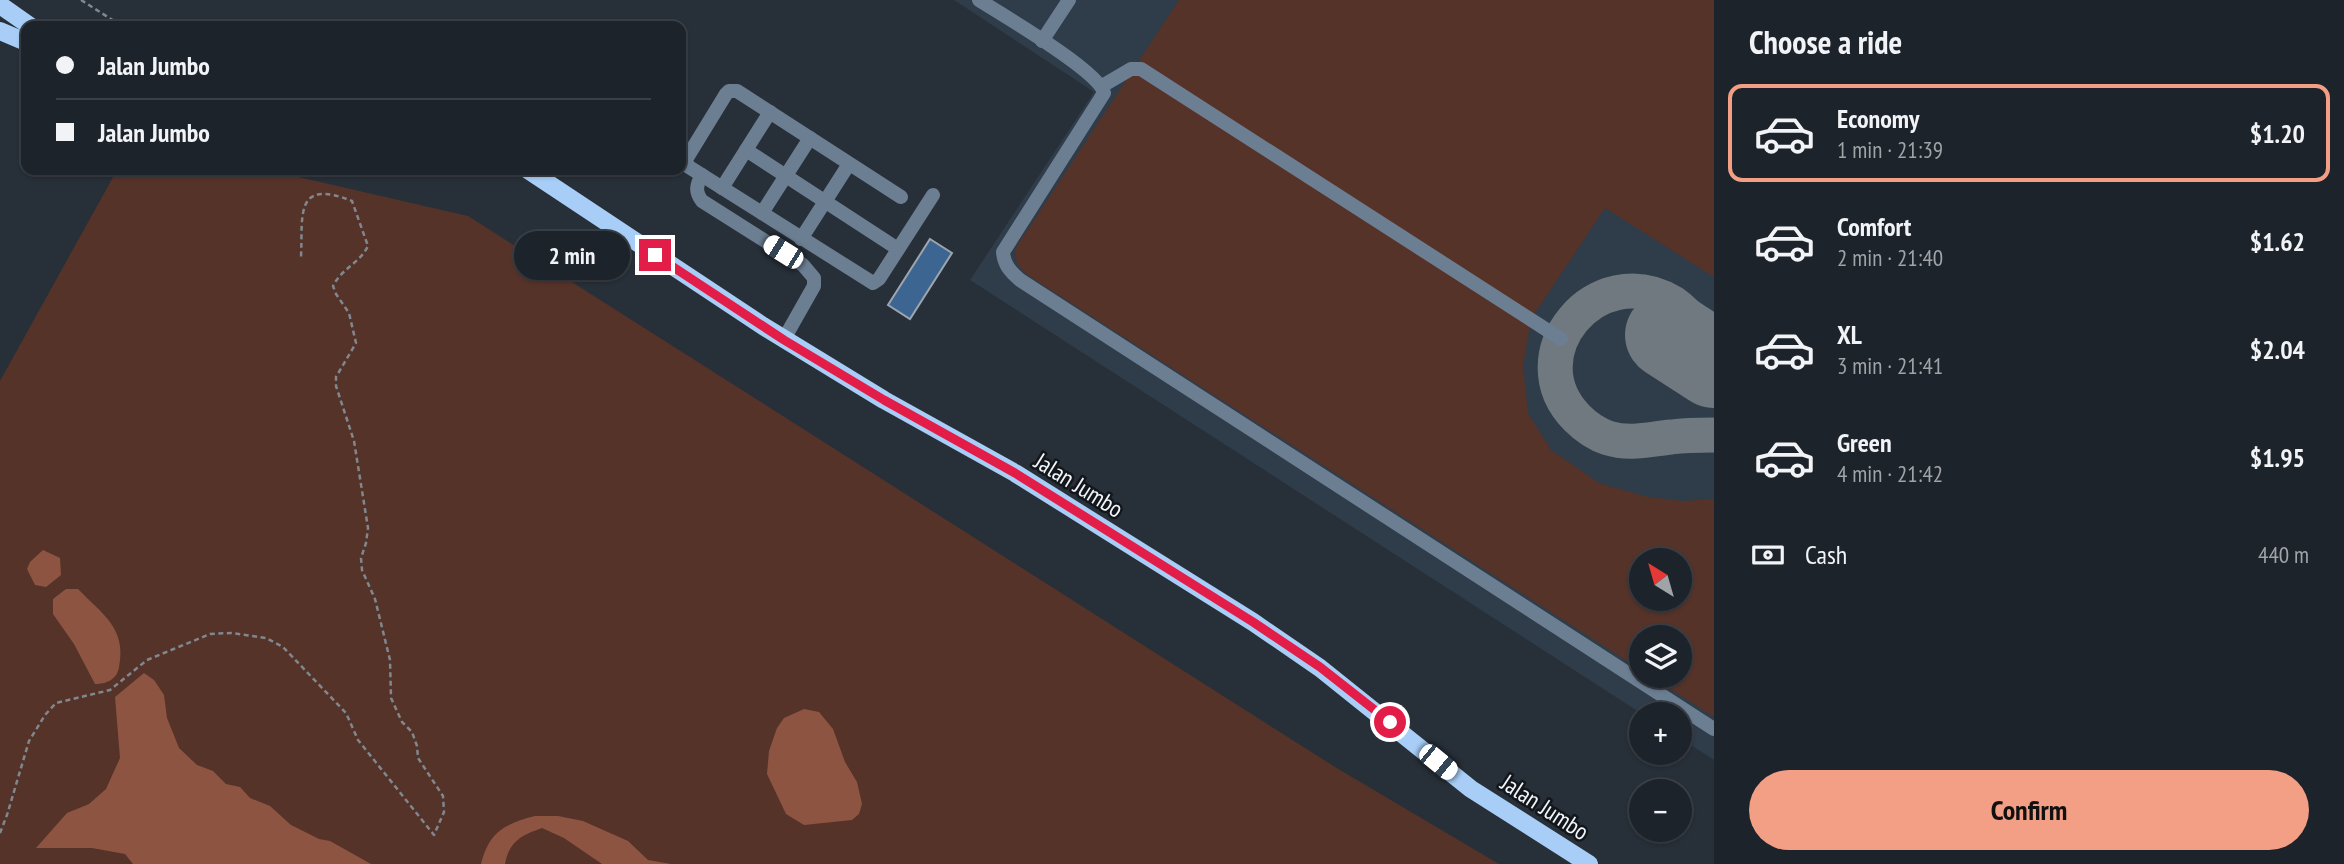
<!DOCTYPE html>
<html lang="en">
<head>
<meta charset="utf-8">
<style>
  body { margin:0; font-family:"PT Sans Narrow",sans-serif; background:#2a2f36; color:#f1f3f6; height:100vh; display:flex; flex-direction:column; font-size:26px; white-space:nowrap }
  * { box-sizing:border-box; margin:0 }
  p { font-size:23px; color:#a0a4a8 }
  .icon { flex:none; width:38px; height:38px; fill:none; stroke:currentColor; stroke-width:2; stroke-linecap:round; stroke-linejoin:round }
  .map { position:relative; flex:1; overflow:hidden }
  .details { display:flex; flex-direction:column; background:#1d232a; width:630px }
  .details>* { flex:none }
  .hud { position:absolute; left:21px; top:21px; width:665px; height:154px; border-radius:14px; box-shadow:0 2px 5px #0004,0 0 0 2px #3b4047; display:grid; align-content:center; height:154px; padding:0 35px; background:#1d232a }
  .needle { width:46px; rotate:323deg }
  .controls { position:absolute; left:1629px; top:548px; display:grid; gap:14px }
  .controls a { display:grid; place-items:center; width:63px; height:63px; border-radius:50%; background:#1d232a; box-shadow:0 2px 5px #0004,0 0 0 2px #3b4047; font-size:35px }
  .end { position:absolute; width:32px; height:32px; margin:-16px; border:9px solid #e11d48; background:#fff; box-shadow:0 0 0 4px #fff }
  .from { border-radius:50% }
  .bubble { position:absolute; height:49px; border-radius:24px; background:#1d232a; box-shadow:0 2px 5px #0004,0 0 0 2px #3b4047; font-size:23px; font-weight:800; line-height:49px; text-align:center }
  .car { position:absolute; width:21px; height:42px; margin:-21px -10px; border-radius:9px; box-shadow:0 0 5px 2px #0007; background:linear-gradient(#fff 24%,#345 0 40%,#fff 0 76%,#345 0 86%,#fff 0) }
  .hud b { display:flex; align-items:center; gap:24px; height:66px; font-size:26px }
  .hud b+b { border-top:2px solid #3b4047 }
  .hud i { width:18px; height:18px; background:#f1f3f6 }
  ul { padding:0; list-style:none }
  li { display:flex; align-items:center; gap:21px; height:98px; margin:0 14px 10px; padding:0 21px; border:4px solid transparent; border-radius:14px }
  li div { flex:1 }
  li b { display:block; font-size:26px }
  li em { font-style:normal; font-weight:800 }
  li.selected { border-color:#f39f85 }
  li>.icon { width:63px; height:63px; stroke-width:1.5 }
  h2 { padding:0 35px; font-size:32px; line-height:84px }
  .pay { display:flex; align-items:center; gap:18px; height:77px; padding:0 35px; font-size:26px }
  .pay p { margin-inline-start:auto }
  .primary-button { display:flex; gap:14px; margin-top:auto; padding:14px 35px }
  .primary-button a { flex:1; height:80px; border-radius:42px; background:#f39f85; color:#111; font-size:28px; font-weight:800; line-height:80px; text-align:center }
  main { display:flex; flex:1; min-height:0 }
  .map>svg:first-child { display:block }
  .built { fill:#2f3c49; fill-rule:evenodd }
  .green { fill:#553329; fill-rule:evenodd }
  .water { fill:#8e5442 }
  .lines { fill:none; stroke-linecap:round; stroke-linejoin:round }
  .taxiway { stroke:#707880; stroke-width:35 }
  .runway { stroke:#707880; stroke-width:88 }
  .building { fill:#3c6691; stroke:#9ca5b0; stroke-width:2 }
  .path { stroke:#80878e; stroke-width:2.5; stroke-dasharray:5 3.5; stroke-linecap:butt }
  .minor { stroke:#6c7e92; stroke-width:14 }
  .major { stroke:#a8cef7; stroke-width:18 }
  .route { stroke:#e11d48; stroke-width:9 }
  .labels { text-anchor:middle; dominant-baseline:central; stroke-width:5; stroke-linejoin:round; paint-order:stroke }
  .street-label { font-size:24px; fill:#f0f6fb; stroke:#13171b }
</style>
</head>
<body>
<main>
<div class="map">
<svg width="1714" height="864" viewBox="0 0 1714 864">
  <rect width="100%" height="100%" fill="#272f38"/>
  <path class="built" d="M 954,0 L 1714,0 L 1714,760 L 1680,738 L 1680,714 L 1642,714 L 970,280 L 1094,92 ZM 1642,560 L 1680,560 L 1680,598 L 1642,598 ZM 1642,637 L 1680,637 L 1680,676 L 1642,676 Z"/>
  <g class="green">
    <path d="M 1179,0 L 1714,0 L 1714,277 L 1605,208 L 1531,319 L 1523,366 L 1528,413 L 1551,450 L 1599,483 L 1648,497 L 1683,501 L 1714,499 L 1714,717 L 1650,676 L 1680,676 L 1680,637 L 1642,637 L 1641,670 L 1026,274 L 1017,264 L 1015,249 ZM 1642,560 L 1680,560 L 1680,598 L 1642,598 Z"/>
    <path d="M 117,170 L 268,170 L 468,216 L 1335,767 L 1499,864 L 0,864 L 0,381 Z"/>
  </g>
  <g class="water">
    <path d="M 43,550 L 60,558 L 61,575 L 46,587 L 35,585 L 27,569 L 30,562 Z"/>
    <path d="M 66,589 L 78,589 C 102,614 127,628 119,667 C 117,680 106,684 95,684 L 74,644 L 53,614 L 53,599 Z"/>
    <path d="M 144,673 L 154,680 L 164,695 L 167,718 L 179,748 L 197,765 L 213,771 L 226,784 L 240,787 L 250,798 L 270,806 L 291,825 L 319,839 L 330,841 L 371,864 L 133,864 L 125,854 L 92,848 L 36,848 L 67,813 L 89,804 L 106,789 L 120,758 L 115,697 Z"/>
    <path d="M 804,709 L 819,712 L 833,729 L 845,762 L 857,782 L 862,804 L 859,814 L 852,820 L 804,825 L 786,814 L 767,774 L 769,751 L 777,728 L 784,718 Z"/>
    <path d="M 535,816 L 558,816 L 583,821 L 628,841 L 648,860 L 671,864 L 602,864 L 564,838 L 542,828 C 522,835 509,841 505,864 L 481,864 C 489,832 504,824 535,816 Z"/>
  </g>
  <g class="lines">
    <path class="taxiway" d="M 1714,345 C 1701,331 1689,314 1673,303 C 1597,257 1515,355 1577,418 C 1586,427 1596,434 1608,438 C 1630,445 1650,439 1671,437 C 1686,435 1700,435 1714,435"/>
    <path class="runway" d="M 1669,335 L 1714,364"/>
  </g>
  <path class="building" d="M 930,239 L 952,253 L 910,319 L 888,305 Z"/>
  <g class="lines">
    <g class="path">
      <path d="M 81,0 L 122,26"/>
      <path d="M 0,833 L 7,815 L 29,741 L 45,715 L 56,703 L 110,690 L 147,660 L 210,634 L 231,633 L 266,638 L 283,647 L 346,713 L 358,740 L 434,835 L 444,812 L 443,796 L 418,758 L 417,746 L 412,732 L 402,722 L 391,698 L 390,660 L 375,599 L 362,570 L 361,558 L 366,543 L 368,528 L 354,441 L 336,386 L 336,377 L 356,343 L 349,313 L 336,294 L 333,286 C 342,268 359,264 368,246 L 352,201 C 294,178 303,215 301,257"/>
    </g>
    <g class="minor">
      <path d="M 979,0 C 1001,14 1099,71 1104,93 L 1003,252 C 1004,265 1010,271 1020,280 L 1714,729"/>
      <path d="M 1042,41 L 1069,0"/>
      <path d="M 1102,86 L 1131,69 L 1141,69 L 1561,339"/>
      <path d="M 746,150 L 898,249"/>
      <path d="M 702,175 C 696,185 695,192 702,201 L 803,265 L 814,278 L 814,286 L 784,339"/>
      <path d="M 722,188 L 770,112"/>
      <path d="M 901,197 L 737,91 L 729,91 L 726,94 L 685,161 L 689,167 L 873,283 L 879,279 L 933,195"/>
      <path d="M 762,213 L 810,138"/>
      <path d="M 801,239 L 849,164"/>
    </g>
    <g class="major">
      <path d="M 0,5 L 30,26"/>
      <path d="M 0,31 L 26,42"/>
      <path d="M 528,170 L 763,326 L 884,400 L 1015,473 L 1253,622 L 1320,668 L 1471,789 L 1589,864"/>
    </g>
  </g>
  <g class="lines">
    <path class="route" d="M 655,255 L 784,340 L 884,400 L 1015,473 L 1253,622 L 1320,667 L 1390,722"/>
  </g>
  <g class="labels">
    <g class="street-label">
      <text transform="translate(1079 485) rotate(32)">Jalan Jumbo</text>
      <text transform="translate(1545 807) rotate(33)">Jalan Jumbo</text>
    </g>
  </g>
</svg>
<div class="controls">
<a><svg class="needle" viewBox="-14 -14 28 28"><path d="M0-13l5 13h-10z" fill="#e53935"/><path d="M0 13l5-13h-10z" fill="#a0a4a8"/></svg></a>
<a><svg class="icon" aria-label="layers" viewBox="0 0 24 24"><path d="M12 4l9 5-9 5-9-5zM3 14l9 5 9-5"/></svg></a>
<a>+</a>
<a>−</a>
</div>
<i class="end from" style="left:1390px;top:722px"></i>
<i class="end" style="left:655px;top:255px"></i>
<div class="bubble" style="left:514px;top:231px;width:116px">2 min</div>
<i class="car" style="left:783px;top:252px;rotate:302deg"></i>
<i class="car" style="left:1438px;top:762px;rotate:129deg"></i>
<div class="hud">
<b><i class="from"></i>Jalan Jumbo</b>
<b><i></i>Jalan Jumbo</b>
</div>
</div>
<section class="details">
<h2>Choose a ride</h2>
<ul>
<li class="selected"><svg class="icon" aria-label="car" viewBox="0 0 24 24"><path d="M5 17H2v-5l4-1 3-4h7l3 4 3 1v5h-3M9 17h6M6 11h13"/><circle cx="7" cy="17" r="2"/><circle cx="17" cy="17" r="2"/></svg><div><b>Economy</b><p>1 min · 21:39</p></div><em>$1.20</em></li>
<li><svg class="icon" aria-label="car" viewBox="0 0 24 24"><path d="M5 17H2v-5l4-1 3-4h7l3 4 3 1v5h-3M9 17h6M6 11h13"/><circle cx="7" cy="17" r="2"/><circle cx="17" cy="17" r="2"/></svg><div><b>Comfort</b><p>2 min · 21:40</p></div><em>$1.62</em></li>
<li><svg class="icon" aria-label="car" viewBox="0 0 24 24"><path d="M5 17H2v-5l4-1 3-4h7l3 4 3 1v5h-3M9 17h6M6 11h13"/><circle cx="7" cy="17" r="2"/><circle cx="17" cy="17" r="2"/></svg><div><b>XL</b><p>3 min · 21:41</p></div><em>$2.04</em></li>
<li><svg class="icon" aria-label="car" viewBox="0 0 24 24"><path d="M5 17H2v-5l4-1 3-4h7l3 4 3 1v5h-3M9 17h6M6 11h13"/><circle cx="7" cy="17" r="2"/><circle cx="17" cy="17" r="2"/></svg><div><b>Green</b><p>4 min · 21:42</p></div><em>$1.95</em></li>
</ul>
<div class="pay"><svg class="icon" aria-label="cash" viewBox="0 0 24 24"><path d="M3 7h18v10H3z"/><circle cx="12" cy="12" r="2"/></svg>Cash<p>440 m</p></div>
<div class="primary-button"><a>Confirm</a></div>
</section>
</main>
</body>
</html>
